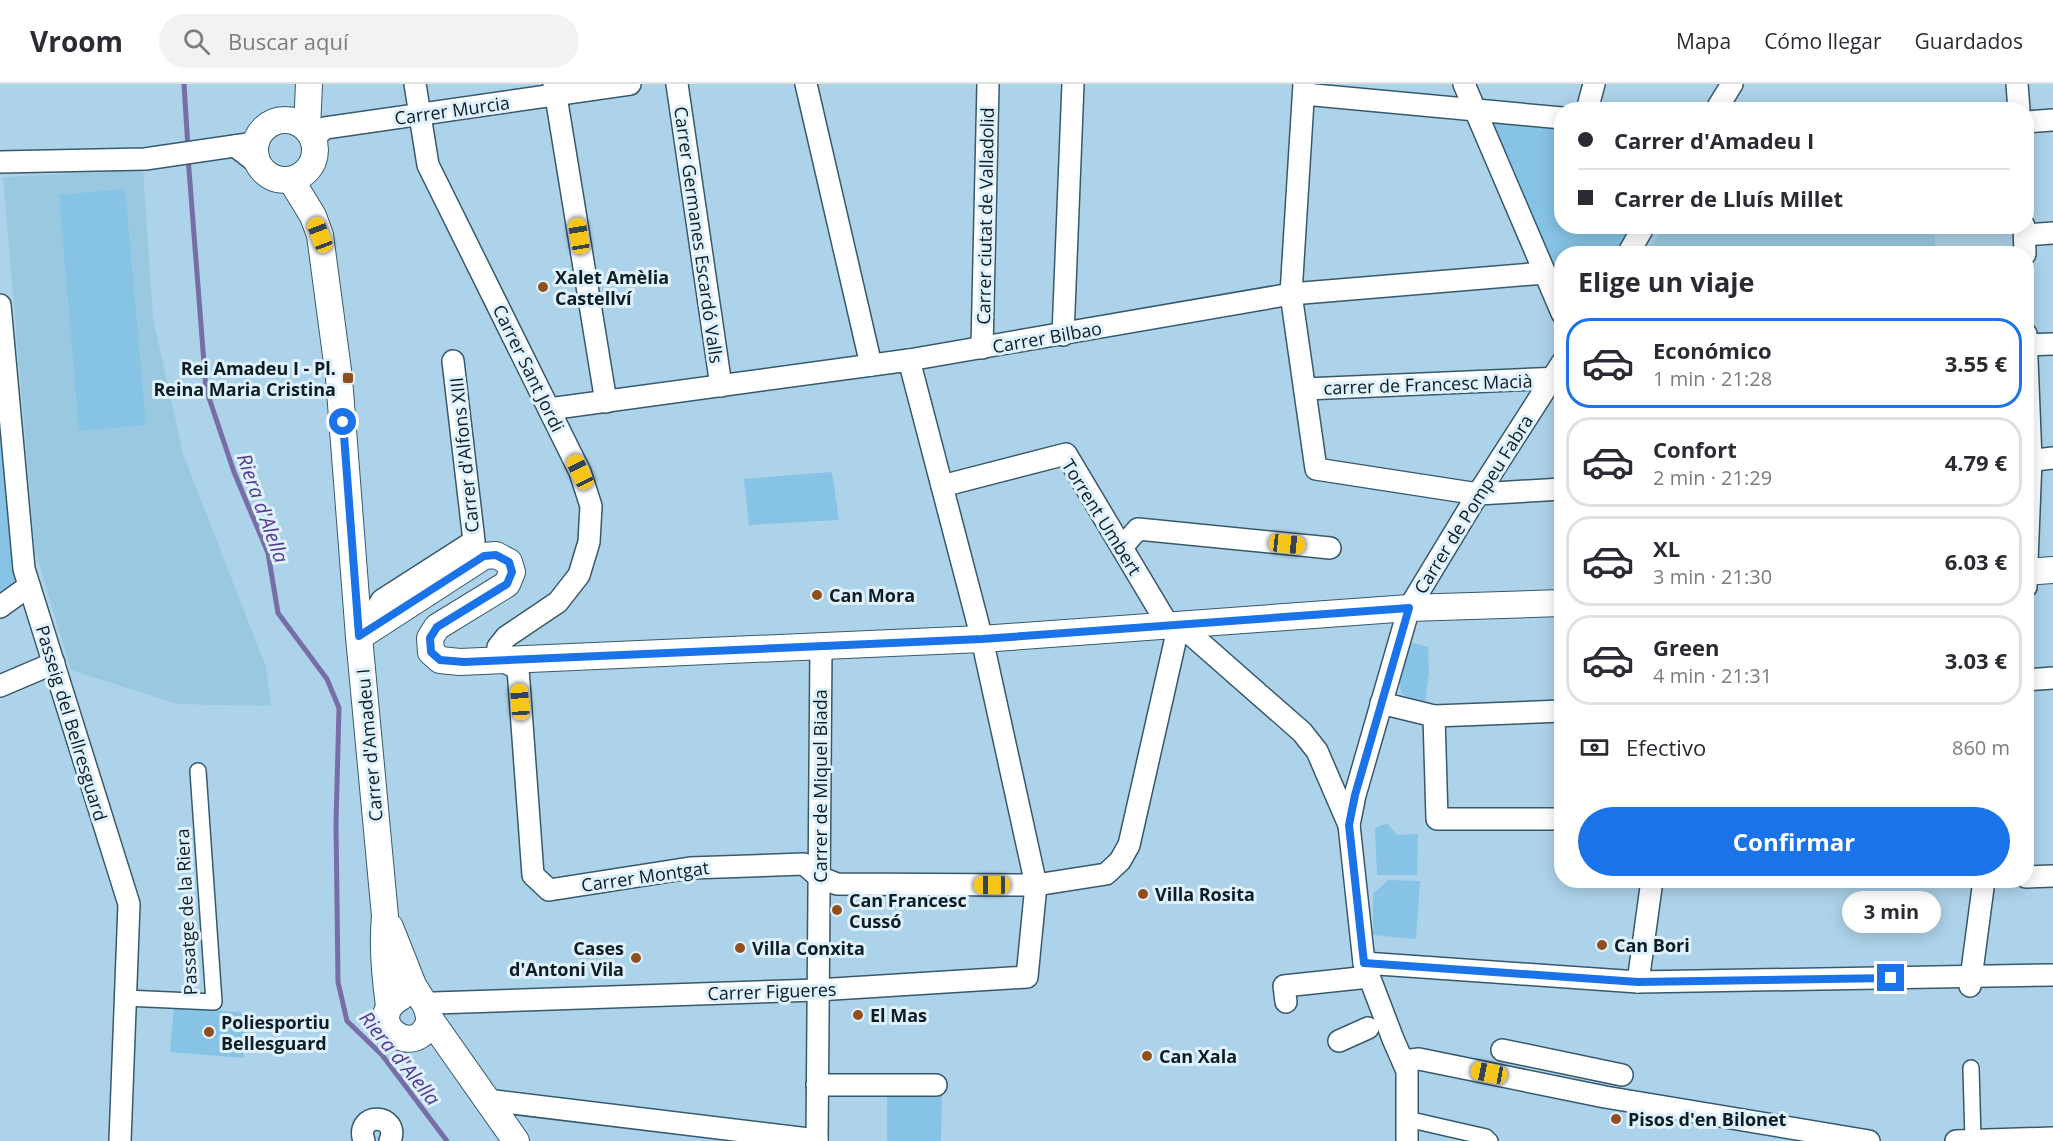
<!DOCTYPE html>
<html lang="es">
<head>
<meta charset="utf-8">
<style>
  body { margin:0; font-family:"Open Sans",sans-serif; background:#f2f2f3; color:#2b2b33; height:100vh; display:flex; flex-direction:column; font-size:22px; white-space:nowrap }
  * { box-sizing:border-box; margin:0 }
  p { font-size:20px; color:#7c7c81 }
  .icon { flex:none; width:33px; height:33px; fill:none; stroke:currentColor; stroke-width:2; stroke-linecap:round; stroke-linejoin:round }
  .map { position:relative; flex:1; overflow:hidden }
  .side { position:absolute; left:1554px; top:162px; width:480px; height:642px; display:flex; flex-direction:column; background:#fff; border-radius:24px; box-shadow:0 3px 15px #0003 }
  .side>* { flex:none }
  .top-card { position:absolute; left:1554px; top:18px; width:480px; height:132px; border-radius:24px; box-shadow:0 3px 15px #0003; display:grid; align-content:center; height:132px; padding:0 24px; background:#fff }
  .end { position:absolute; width:27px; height:27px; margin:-14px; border:8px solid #1a73e8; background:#fff; box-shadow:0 0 0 3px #fff }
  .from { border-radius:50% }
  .bubble { position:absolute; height:42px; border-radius:21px; background:#fff; box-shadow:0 3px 15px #0003; font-size:20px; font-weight:700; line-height:42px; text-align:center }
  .car { position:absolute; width:18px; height:36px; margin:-18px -9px; border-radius:8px; box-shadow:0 0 4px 2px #0007; background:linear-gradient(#f5c518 24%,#345 0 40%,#f5c518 0 76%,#345 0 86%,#f5c518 0) }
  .top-card b { display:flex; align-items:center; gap:21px; height:57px; font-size:22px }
  .top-card b+b { border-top:2px solid #e1e1e2 }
  .top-card i { width:15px; height:15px; background:#2b2b33 }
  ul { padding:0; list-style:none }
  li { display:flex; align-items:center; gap:18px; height:90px; margin:0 12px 9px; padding:0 12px; border:3px solid #e1e1e2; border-radius:24px }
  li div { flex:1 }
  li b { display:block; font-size:22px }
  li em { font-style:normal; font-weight:700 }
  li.on { border-color:#1a73e8 }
  li>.icon { width:54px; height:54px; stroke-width:1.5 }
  h2 { padding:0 24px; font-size:27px; line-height:72px }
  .pay { display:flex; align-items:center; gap:15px; height:66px; padding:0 24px; font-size:22px }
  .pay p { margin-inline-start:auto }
  .button { display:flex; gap:12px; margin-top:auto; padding:12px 24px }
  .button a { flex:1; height:69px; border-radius:36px; background:#1a73e8; color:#fff; font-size:24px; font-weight:700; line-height:69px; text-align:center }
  header { display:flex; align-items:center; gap:36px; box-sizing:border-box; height:84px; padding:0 30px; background:#fff; border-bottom:2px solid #e1e1e2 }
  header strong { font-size:28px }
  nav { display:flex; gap:33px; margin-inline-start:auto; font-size:21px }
  .search { width:420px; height:54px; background:#f2f2f3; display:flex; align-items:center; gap:15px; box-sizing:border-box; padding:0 21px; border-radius:33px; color:#7c7c81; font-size:22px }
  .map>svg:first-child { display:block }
  .built { fill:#9ac8e1 }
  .green { fill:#86c3e5 }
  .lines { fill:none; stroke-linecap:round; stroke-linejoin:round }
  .stream { stroke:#776ea8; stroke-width:5 }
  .pedestrian-casing { stroke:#37596c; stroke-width:18 }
  .minor-casing { stroke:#37596c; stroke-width:24 }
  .tertiary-casing { stroke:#37596c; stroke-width:28 }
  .pedestrian { stroke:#fff; stroke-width:15 }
  .minor { stroke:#fff; stroke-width:21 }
  .tertiary { stroke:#fff; stroke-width:26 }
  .route { stroke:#1a73e8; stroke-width:8 }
  .poi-dot { fill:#914f1d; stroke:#def1fc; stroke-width:2 }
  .labels { text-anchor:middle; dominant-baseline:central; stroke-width:6; stroke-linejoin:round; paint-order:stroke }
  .street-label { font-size:18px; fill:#0e1c24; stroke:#def1fc }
  .poi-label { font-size:18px; font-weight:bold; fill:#0e1c24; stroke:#def1fc; text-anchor:start }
  .water-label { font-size:20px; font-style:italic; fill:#563996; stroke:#def1fc }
</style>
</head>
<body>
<header>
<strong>Vroom</strong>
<div class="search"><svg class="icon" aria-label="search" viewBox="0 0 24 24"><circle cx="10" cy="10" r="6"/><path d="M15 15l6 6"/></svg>Buscar aquí</div>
<nav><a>Mapa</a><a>Cómo llegar</a><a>Guardados</a></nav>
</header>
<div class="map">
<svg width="2053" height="1057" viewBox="0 0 2053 1057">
  <rect width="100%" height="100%" fill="#add3ea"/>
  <g class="built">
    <path d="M 143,86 L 153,234 L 183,370 L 266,583 L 271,622 L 177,620 L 71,586 L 35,466 L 3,93 Z"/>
    <path d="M 1665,142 L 1935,143 L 1935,169 L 1647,169 Z"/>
  </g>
  <g class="green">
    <path d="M 1489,35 L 1561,44 L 1562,142 L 1635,143 L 1619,169 L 1562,170 L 1561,208 Z"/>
    <path d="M 125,105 L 146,341 L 79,347 L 59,111 Z"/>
    <path d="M 0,356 L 24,500 L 0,511 Z"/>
    <path d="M 832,388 L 839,436 L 749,441 L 744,395 Z"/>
    <path d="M 1410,558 L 1428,563 L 1429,588 L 1425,619 L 1401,610 L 1400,598 Z"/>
    <path d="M 1387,739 L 1397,751 L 1418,750 L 1417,791 L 1377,791 L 1375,744 Z"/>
    <path d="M 1388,796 L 1420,797 L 1416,855 L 1373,851 L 1373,810 Z"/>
    <path d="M 174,923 L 248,929 L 243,974 L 170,968 Z"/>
    <path d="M 887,1005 L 942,1005 L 941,1057 L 887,1057 Z"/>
  </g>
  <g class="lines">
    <g class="stream">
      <path d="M 184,0 L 188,64"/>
      <path d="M 188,73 L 206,305 L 234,388 L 268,469 L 278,529 L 327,595 L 339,624 L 336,739 L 338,898 L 347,937 L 382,971 L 447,1057"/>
    </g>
    <defs>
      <g id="pedestrian">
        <path d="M 125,914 L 214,918 L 198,687"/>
        <path d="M 1971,984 L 1973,1056"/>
        <path d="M 1407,1035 L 1486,1053 L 1490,1057"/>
      </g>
      <g id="minor">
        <path d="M 415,0 L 428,81 L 580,388 L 591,422 L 589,458 L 579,491 L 558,518 L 506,553 L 498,563 L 499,575 L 518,585 L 533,791 L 549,806 L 690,784 L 804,780 L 819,793 L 837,800 L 1036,801 L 1106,790 L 1120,777 L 1129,761 L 1179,540 L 1302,648 L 1317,667 L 1349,741 L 1364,879 L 1393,955 L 1407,987 L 1407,1057"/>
        <path d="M 554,0 L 606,318"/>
        <path d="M 677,0 L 721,302"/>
        <path d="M 806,0 L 871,281"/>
        <path d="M 1304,0 L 1291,210 L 1316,385 L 1478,410 L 1562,405"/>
        <path d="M 1464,0 L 1562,229"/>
        <path d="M 2017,0 L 2019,26"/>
        <path d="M 1304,10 L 1562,34"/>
        <path d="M 1587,26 L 1594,0"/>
        <path d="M 1716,26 L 1732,0"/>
        <path d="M 2026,38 L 2053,36"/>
        <path d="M 313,55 L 325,44 L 630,0"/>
        <path d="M 235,62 L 257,79"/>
        <path d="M 0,78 L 145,75 L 255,59"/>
        <path d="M 2024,142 L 2025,170"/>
        <path d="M 2025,151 L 2053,149"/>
        <path d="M 1628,170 L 1644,142"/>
        <path d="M 0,221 L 24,485 L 129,820 L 120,1057"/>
        <path d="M 2026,250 L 2031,376 L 2026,503"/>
        <path d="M 1063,251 L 1073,0"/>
        <path d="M 2026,261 L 2053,260"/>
        <path d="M 982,264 L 988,0"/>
        <path d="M 1305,305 L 1561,294"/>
        <path d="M 549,325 L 909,276 L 1291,210 L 1544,189"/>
        <path d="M 2026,377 L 2053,374"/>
        <path d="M 942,402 L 1066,370 L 1168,541"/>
        <path d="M 1122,463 L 1138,445 L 1330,464"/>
        <path d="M 0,523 L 29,502"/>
        <path d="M 360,552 L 382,516 L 474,457 L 453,277"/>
        <path d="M 2026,596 L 2053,594"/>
        <path d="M 0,602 L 54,579"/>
        <path d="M 1381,619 L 1434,632 L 1562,627"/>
        <path d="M 1434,632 L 1437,735 L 1562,735"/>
        <path d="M 1349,741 L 1355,711 L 1409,524 L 1478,410 L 1562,279"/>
        <path d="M 2026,793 L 2053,792"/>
        <path d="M 1364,879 L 1638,898 L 2053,891"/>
        <path d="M 1638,898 L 1652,796"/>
        <path d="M 1970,902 L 1984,796"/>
        <path d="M 1286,918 L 1284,902 L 1369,893"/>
        <path d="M 426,922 L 434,919 L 817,906 L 1027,893 L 1036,801 L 982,555 L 909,276"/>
        <path d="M 1339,957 L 1368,944"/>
        <path d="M 1502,966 L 1622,991"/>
        <path d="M 1403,977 L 1419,975 L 1605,1013 L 1869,1057"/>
        <path d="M 817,1001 L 936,1001"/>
        <path d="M 487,1016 L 817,1056"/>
        <path d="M 364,1057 C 354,1027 401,1029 390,1057"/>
        <path d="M 817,1057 L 821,563"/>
        <path d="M 1956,1057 L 2053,1054"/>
      </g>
      <g id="tertiary">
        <circle cx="285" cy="66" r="30"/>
        <path d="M 307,45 L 309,0"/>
        <path d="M 291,96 L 313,132 L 320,151 L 339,294 L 359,553 L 385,832 C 382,862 385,893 389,922"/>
        <path d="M 2026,488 L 2053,486"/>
        <path d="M 359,553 L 484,472 L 496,471 L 509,478 L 512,488 L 507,500 L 437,543 L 430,554 L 431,568 L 440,576 L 460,578 L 982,555 L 1409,524 L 1562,519"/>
        <path d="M 390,843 L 413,901 L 426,922 L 430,935 L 516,1057"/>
        <path d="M 401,913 C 359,937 418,980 430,935"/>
      </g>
    </defs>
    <use href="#pedestrian" class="pedestrian-casing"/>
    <use href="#minor" class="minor-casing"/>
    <use href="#tertiary" class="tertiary-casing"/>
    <use href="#pedestrian" class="pedestrian"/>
    <use href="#minor" class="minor"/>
    <use href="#tertiary" class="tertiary"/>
  </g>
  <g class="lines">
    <path class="route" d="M 343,338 L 359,552 L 484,472 L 496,471 L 509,478 L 512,488 L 507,500 L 437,543 L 430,554 L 431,568 L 440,576 L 464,578 L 982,555 L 1409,524 L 1355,711 L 1349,741 L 1364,879 L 1638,898 L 1891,894"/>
  </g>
  <g class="poi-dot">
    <circle cx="543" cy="203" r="6"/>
    <rect x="342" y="288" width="12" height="12" rx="3"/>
    <circle cx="817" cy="511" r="6"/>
    <circle cx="1143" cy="810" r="6"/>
    <circle cx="837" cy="826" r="6"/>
    <circle cx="1602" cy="861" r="6"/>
    <circle cx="740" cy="864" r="6"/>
    <circle cx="636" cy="874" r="6"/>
    <circle cx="858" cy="931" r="6"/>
    <circle cx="209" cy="948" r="6"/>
    <circle cx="1147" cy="972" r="6"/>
    <circle cx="1616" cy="1035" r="6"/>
  </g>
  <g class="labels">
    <g class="street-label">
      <text transform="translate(452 26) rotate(-8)">Carrer Murcia</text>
      <text transform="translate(985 132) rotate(-89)">Carrer ciutat de Valladolid</text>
      <text transform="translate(699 151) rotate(82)">Carrer Germanes Escardó Valls</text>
      <text transform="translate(1047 253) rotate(-10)">Carrer Bilbao</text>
      <text transform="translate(529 284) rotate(64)">Carrer Sant Jordi</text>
      <text transform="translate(1428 300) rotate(-2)">carrer de Francesc Macià</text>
      <text transform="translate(464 371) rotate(-96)">Carrer d'Alfons XIII</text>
      <text transform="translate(1473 420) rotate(-58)">Carrer de Pompeu Fabra</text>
      <text transform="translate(1102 433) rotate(58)">Torrent Umbert</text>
      <text transform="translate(72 639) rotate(73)">Passeig del Bellresguard</text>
      <text transform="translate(369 661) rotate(-95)">Carrer d'Amadeu I</text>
      <text transform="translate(820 702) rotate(-90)">Carrer de Miquel Biada</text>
      <text transform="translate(645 792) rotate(-8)">Carrer Montgat</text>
      <text transform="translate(186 828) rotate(-93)">Passatge de la Riera</text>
      <text transform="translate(772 907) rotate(-2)">Carrer Figueres</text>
    </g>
    <g class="poi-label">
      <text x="555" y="193">Xalet Amèlia<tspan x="555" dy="21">Castellví</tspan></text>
      <text x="336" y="284" text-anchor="end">Rei Amadeu I - Pl.<tspan x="336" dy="21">Reina Maria Cristina</tspan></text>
      <text x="829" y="511">Can Mora</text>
      <text x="1155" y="810">Villa Rosita</text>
      <text x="849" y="816">Can Francesc<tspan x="849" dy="21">Cussó</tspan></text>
      <text x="1614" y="861">Can Bori</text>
      <text x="624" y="864" text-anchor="end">Cases<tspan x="624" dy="21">d'Antoni Vila</tspan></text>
      <text x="752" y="864">Villa Conxita</text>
      <text x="870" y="931">El Mas</text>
      <text x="221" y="938">Poliesportiu<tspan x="221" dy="21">Bellesguard</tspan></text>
      <text x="1159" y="972">Can Xala</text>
      <text x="1628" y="1035">Pisos d'en Bilonet</text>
    </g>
    <g class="water-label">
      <text transform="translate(263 424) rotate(70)">Riera d'Alella</text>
      <text transform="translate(400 974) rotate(51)">Riera d'Alella</text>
    </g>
  </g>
</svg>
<i class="end from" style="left:343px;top:338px"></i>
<i class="end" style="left:1891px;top:894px"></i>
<div class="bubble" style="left:1842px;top:807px;width:99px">3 min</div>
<i class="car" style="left:320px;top:151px;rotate:339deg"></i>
<i class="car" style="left:579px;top:152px;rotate:351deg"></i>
<i class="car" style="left:580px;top:388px;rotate:334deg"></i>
<i class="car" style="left:1287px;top:460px;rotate:96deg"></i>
<i class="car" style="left:520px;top:618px;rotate:356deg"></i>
<i class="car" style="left:992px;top:801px;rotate:270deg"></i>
<i class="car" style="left:1489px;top:989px;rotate:281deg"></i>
<div class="top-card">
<b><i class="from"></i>Carrer d'Amadeu I</b>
<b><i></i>Carrer de Lluís Millet</b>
</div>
<section class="side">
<h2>Elige un viaje</h2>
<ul>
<li class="on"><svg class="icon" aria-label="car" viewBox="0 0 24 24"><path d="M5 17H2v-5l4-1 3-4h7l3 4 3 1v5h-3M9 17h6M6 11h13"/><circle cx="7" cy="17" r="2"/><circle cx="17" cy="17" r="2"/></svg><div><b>Económico</b><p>1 min · 21:28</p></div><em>3.55 €</em></li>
<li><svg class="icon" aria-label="car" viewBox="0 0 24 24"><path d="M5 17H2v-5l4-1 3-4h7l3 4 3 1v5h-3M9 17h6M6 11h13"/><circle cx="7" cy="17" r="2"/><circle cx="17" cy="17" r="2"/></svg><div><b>Confort</b><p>2 min · 21:29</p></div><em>4.79 €</em></li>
<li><svg class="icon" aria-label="car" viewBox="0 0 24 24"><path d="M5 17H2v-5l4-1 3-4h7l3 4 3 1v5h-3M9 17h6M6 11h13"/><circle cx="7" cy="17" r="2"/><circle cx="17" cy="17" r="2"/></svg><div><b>XL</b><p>3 min · 21:30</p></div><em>6.03 €</em></li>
<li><svg class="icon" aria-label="car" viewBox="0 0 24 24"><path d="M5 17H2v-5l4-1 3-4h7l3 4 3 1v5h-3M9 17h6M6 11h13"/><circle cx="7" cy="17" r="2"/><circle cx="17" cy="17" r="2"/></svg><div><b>Green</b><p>4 min · 21:31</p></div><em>3.03 €</em></li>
</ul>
<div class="pay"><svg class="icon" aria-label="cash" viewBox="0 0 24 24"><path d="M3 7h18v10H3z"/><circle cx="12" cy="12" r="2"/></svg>Efectivo<p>860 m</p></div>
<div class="button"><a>Confirmar</a></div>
</section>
</div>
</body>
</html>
